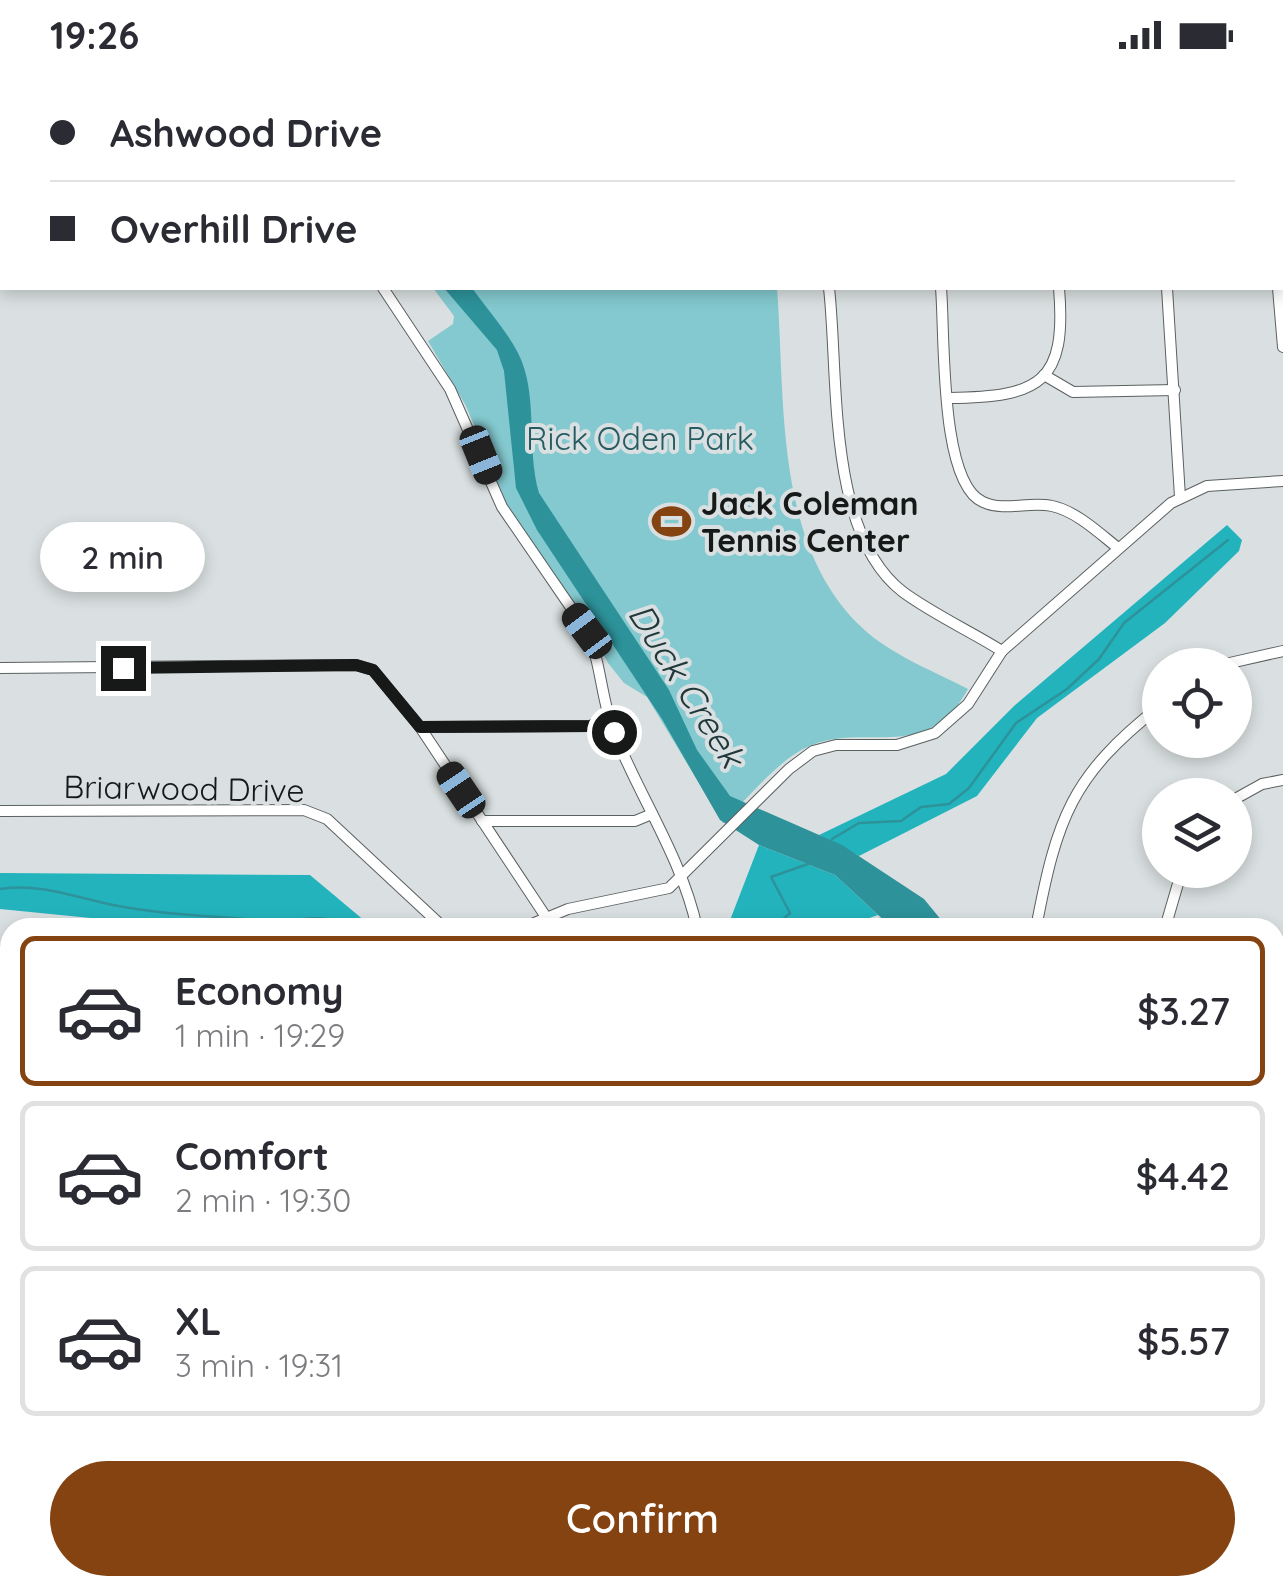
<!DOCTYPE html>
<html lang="en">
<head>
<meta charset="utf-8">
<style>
  body { margin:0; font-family:Quicksand,sans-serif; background:#f7f7f7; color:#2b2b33; height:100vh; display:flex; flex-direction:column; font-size:38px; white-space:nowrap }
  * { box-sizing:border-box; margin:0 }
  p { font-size:32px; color:#7c7c81 }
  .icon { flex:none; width:55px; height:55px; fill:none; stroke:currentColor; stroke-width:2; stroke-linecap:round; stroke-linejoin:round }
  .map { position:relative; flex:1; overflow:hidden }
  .sheet { position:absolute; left:0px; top:848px; width:1285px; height:678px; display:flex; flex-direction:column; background:#fff; border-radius:30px 30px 0 0; box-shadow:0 5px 15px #0003 }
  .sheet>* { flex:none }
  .banner { position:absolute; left:0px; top:0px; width:1285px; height:220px; box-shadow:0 5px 15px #0003; display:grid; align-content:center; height:220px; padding:0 50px; background:#fff }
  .controls { position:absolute; left:1142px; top:578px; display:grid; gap:20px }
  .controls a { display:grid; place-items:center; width:110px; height:110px; border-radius:50%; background:#fff; box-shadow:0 5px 15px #0003; font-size:50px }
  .end { position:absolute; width:45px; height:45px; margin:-22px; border:12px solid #171919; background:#fff; box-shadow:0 0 0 5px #fff }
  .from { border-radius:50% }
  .bubble { position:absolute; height:70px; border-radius:35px; background:#fff; box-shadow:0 5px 15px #0003; font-size:32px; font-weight:600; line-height:70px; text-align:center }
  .car { position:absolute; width:30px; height:60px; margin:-30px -15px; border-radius:12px; box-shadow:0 0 8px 2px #0007; background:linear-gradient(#222 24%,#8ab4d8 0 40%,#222 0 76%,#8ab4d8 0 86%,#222 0) }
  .banner b { display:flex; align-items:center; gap:35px; height:95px; font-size:38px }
  .banner b+b { border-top:2px solid #e1e1e2 }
  .banner i { width:25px; height:25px; background:#2b2b33 }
  ul { padding:18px 0 0; list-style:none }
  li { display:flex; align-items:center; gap:30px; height:150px; margin:0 20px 15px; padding:0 30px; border:5px solid #e1e1e2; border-radius:15px }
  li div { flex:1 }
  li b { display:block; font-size:38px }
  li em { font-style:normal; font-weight:600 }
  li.current { border-color:#844310 }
  li>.icon { width:90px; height:90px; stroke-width:1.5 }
  .action { display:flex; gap:20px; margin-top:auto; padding:20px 50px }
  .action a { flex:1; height:115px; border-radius:60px; background:#844310; color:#fff; font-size:40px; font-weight:600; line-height:115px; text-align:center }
  .status { display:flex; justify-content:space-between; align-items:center; height:70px; padding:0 50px; background:#fff; direction:ltr }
  .status svg { height:28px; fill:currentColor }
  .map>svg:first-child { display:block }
  .green { fill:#83c9cf }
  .forest { fill:#23b3bd }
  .water { fill:#2d929a }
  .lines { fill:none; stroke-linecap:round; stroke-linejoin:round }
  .stream { stroke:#2d929a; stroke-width:2.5 }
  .minor-casing { stroke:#5b6060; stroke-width:12 }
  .minor { stroke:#fff; stroke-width:10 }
  .route { stroke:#171919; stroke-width:12 }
  .labels { text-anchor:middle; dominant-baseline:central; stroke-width:8; stroke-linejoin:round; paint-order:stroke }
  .park-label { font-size:32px; fill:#265c61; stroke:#dae0e1 }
  .poi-label { font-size:32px; font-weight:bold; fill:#171919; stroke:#dae0e1; text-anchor:start }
  .street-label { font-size:32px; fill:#171919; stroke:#dae0e1 }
  .water-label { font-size:35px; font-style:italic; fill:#21383a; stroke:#dae0e1 }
</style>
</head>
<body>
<div class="status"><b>19:26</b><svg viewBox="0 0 49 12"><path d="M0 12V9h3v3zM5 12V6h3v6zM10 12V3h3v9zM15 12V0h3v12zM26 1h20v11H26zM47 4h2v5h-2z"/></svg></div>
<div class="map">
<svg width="1283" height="1524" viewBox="0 0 1283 1524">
  <rect width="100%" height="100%" fill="#dae0e1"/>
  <g class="green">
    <path d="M 317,0 L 631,0 L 661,2 L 318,2 Z"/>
    <path d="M 433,218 L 777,218 C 786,333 772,487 874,568 C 902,589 937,603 968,619 C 925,698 862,648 803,679 C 774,695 747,729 723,753 L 647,627 L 624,613 L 608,593 L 585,549 L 509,440 L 466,336 L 428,271 L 453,254 L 454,246 Z"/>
  </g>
  <g class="forest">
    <path d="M 1227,455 L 1242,470 L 1239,481 L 1165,553 L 1037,648 L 977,726 L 859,786 L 819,765 L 946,704 L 1014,636 Z"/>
    <path d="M 759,775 L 835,805 L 878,845 L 844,857 L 727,858 Z"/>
    <path d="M 0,803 L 310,805 L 372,857 L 191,858 L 0,839 Z"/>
  </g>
  <path class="water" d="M 444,218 L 472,218 C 487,239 506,260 518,283 C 539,324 526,379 539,423 L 669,620 L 697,680 L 730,726 L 842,775 L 924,829 L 947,857 L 891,857 L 835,805 L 759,775 L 720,750 L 662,649 L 537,460 L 516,418 L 504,301 L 497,280 Z"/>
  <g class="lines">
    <g class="stream">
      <path d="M 832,769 L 859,753 L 901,751 L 921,737 L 949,734 L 969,718 L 1016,653 L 1067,619 L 1099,589 L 1124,553 L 1228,470"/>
      <path d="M 0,819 C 42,813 73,827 113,835 C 163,845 217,846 268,851 C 298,854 321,839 349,858"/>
      <path d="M 774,858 L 790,843 L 771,807 L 808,794"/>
      <path d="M 1275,1394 L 1283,1390"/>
    </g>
    <defs>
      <g id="minor">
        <path d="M 312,0 L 312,2"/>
        <path d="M 746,2 L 747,0"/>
        <path d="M 827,2 L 828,0"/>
        <path d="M 1027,2 L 1027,0"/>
        <path d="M 1275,2 L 1275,0"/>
        <path d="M 383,218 L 450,319 L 502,437 L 587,561 C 602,595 601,631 615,665 C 641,729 682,789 697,858"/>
        <path d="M 829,218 C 839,306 826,463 903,522 C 933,544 970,561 1002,581"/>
        <path d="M 941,218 C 945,263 939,413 983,432 C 1005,442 1029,431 1052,436 C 1076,441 1099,463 1118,478"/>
        <path d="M 1167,218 L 1180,427"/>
        <path d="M 1278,218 L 1283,277"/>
        <path d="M 1044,305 L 1073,322 L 1175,320"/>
        <path d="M 949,328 C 1040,327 1067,313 1059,218"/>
        <path d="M 1221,595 L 1283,581"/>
        <path d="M 0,598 L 356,595 L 373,600 L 420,657 L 546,847"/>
        <path d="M 420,657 L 590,656 L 610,648"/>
        <path d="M 1235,729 L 1262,714 L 1283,710"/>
        <path d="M 0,741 L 304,740 L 327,749 L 444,858"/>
        <path d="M 482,751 L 635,751 L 652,744"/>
        <path d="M 522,858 L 568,839 L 669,818 L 789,699 L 813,681 L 836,675 L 897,675 L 935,663 L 968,634 L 1002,581 L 1171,433 L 1207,416 L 1283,411"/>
        <path d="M 1036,858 C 1057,748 1071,706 1160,636"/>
        <path d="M 1165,858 L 1182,800"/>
        <path d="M 0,890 L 10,892"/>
        <path d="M 1275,964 L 1283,963"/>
        <path d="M 1275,1087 L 1283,1086"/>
        <path d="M 0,1188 L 10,1186"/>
        <path d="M 1275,1205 L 1283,1204"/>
        <path d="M 1275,1305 L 1283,1309"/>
        <path d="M 0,1314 L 10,1314"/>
        <path d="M 1275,1449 L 1283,1448"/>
        <path d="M 0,1506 L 10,1506"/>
        <path d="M 179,1515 L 221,1524"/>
        <path d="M 388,1515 L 388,1524"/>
        <path d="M 510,1515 L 511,1524"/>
        <path d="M 978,1524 L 980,1515"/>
        <path d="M 1210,1524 L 1214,1515"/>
      </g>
    </defs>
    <use href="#minor" class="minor-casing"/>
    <use href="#minor" class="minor"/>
  </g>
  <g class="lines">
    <path class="route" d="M 123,598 L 356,595 L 373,600 L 420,657 L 590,656 L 610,648 L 614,662"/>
  </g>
  <defs>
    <symbol id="stadium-bare" viewBox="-9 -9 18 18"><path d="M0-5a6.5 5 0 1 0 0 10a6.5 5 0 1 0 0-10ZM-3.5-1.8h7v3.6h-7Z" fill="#844310" stroke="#dae0e1" stroke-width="2.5" paint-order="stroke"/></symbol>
  </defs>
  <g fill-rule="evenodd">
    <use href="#stadium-bare" x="644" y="424" width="55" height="55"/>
  </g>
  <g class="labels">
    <g class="park-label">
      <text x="640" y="368">Rick Oden Park</text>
    </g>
    <g class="poi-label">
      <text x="701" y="433">Jack Coleman<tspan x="701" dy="37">Tennis Center</tspan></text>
    </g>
    <g class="street-label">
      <text transform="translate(184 718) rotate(1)">Briarwood Drive</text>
    </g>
    <g class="water-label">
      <text transform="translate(687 615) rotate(58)">Duck Creek</text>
    </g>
  </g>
</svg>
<div class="controls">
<a><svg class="icon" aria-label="locate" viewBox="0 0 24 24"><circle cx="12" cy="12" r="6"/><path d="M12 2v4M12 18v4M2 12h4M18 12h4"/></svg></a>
<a><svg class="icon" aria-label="layers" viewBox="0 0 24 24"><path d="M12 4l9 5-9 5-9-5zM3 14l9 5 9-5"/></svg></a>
</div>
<i class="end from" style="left:614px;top:662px"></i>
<i class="end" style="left:123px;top:598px"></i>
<div class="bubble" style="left:40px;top:452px;width:165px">2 min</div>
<i class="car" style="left:481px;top:385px;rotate:158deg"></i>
<i class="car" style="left:587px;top:561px;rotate:323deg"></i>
<i class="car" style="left:461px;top:720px;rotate:326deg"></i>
<div class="banner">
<b><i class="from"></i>Ashwood Drive</b>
<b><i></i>Overhill Drive</b>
</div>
<section class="sheet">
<ul>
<li class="current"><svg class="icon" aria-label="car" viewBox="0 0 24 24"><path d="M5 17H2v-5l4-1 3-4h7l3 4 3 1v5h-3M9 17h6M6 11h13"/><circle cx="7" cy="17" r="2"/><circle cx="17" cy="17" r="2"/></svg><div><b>Economy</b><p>1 min · 19:29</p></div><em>$3.27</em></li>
<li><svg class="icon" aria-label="car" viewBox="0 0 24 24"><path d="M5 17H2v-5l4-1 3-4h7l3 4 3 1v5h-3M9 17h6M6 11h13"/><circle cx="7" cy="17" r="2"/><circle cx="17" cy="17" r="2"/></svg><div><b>Comfort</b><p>2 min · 19:30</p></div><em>$4.42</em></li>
<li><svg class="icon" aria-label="car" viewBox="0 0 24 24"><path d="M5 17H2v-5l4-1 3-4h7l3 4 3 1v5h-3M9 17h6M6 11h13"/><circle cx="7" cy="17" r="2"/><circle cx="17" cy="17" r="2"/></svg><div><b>XL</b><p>3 min · 19:31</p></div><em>$5.57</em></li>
</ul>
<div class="action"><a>Confirm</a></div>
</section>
</div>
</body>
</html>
